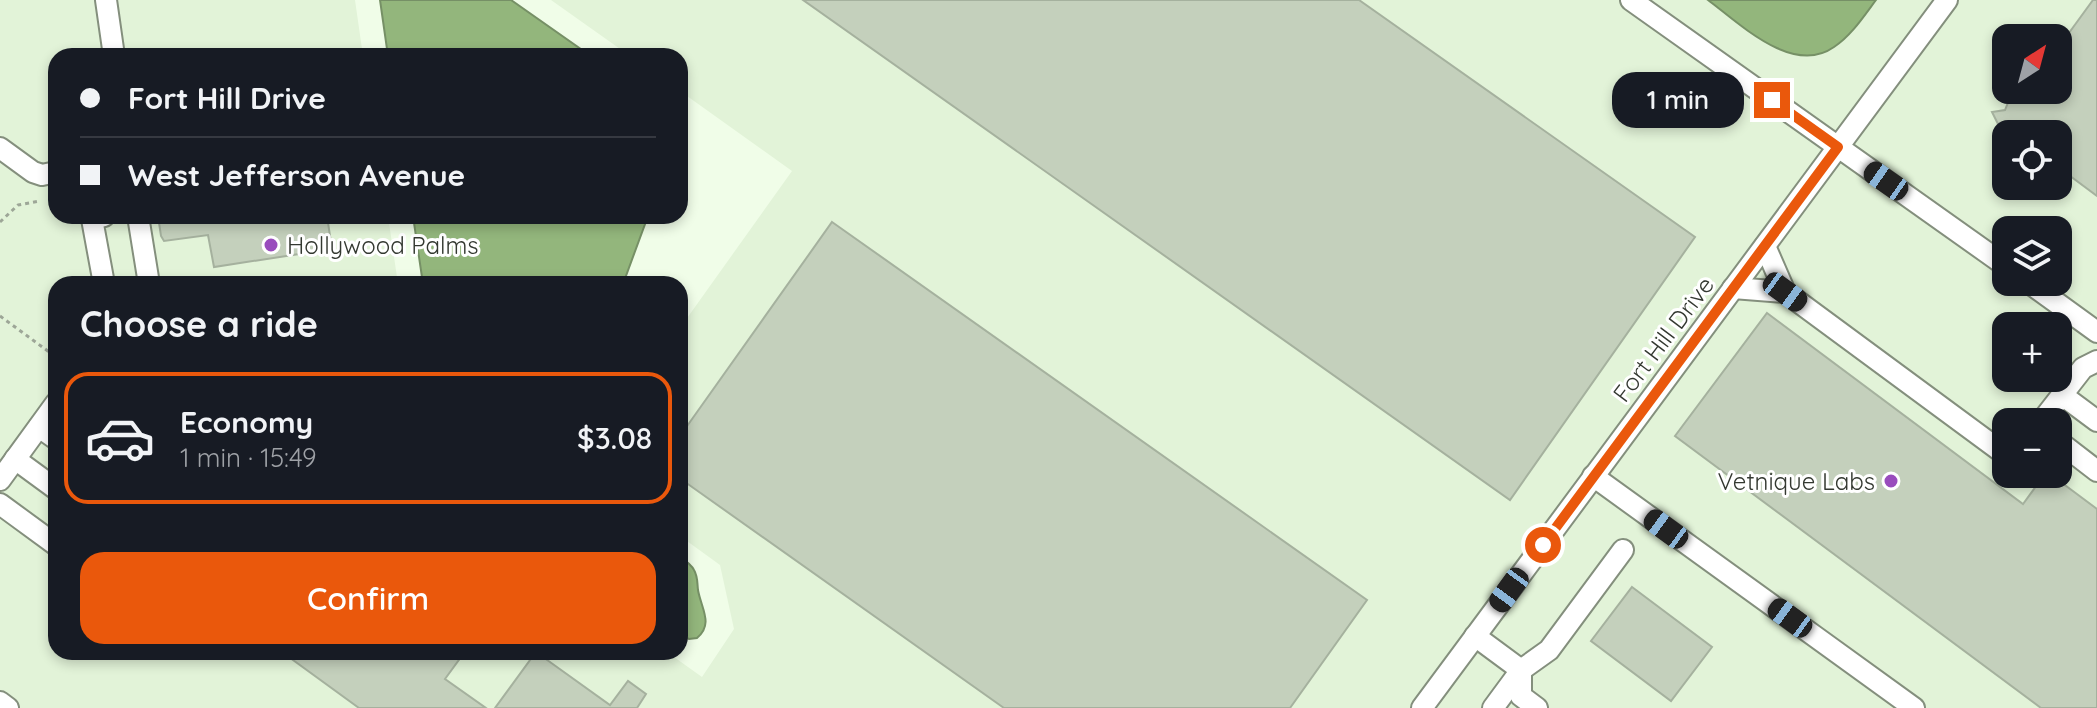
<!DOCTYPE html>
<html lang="en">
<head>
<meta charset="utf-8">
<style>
  body { margin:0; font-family:Quicksand,sans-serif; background:#242831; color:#f1f3f6; height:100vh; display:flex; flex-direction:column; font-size:30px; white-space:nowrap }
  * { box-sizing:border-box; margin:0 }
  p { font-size:26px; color:#9ea1a6 }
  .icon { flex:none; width:44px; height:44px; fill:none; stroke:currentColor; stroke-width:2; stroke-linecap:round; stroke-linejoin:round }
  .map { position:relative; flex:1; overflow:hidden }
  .sheet { position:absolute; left:48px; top:276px; width:640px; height:384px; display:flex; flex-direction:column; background:#171b24; border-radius:24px; box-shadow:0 4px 12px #0003 }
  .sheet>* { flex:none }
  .hud { position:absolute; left:48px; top:48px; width:640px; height:176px; border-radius:24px; box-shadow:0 4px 12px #0003; display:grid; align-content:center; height:176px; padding:0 32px; background:#171b24 }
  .needle { width:52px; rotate:36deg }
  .controls { position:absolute; left:1992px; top:24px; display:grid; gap:16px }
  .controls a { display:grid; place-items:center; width:80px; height:80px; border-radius:16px; background:#171b24; box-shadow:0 4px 12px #0003; font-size:40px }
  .end { position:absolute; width:36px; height:36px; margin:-18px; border:10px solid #ea580c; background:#fff; box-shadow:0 0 0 4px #fff }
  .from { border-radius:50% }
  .bubble { position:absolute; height:56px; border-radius:24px; background:#171b24; box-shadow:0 4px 12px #0003; font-size:26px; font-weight:600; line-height:56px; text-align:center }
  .car { position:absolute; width:24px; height:48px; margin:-24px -12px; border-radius:10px; box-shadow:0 0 6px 2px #0007; background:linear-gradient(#222 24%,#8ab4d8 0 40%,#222 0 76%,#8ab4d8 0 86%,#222 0) }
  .hud b { display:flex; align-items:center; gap:28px; height:76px; font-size:30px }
  .hud b+b { border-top:2px solid #363941 }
  .hud i { width:20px; height:20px; background:#f1f3f6 }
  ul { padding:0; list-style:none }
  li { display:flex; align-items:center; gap:24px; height:132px; margin:0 16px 12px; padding:0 16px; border:4px solid #363941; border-radius:24px }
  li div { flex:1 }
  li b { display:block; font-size:30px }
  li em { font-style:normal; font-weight:600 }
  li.active { border-color:#ea580c }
  li>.icon { width:72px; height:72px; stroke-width:1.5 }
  h2 { padding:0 32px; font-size:36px; line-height:96px }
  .cta { display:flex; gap:16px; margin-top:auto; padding:16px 32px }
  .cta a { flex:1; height:92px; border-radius:24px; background:#ea580c; color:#fff; font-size:32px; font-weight:600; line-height:92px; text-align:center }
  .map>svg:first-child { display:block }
  .built { fill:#e2f3d8; fill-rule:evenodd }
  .water { fill:#93b67c; stroke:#769066; stroke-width:2 }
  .building { fill:#c4d0bc; stroke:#a5b19e; stroke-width:2 }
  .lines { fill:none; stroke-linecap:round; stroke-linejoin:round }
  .minor-casing { stroke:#848f7d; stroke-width:24 }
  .path { stroke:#9da697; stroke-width:3; stroke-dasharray:4 4; stroke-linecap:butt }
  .minor { stroke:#fff; stroke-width:20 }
  .route { stroke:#ea580c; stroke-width:10 }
  .poi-dot { fill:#994cbd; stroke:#fff; stroke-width:3 }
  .labels { text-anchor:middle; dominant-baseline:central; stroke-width:6; stroke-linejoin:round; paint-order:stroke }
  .poi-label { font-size:24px; fill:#343931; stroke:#fff; text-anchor:start }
  .street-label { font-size:24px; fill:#343931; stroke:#fff }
</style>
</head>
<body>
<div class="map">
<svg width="2097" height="708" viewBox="0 0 2097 708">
  <rect width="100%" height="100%" fill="#f0fde8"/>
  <path class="built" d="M 0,0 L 355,0 L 363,56 L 56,56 L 56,216 L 388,216 L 398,284 L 56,284 L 56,652 L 667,652 L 702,677 L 734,629 L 720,565 L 680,536 L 680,328 L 792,171 L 680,91 L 680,56 L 630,56 L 551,0 L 2097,0 L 2097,708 L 0,708 ZM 2006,38 L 2058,38 L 2058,90 L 2006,90 ZM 2006,134 L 2058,134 L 2058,186 L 2006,186 ZM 2006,230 L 2058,230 L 2058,282 L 2006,282 ZM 2006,326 L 2058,326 L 2058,378 L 2006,378 ZM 2006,422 L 2058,422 L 2058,474 L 2006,474 Z"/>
  <g class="water">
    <path d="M 380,0 L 511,0 L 585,52 L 588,56 L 388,56 Z"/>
    <path d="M 1708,0 L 1876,0 C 1864,16 1851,36 1834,47 C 1793,76 1740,24 1708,0 Z"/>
    <path d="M 413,216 L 648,216 L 623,284 L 423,284 Z"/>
    <path d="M 680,557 C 686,561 691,564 694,570 C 698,577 697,582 698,590 C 701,608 714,624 697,638 L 689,639 L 680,635 Z"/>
  </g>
  <g class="building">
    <path d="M 803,0 L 1359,0 L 1695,237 L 1510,500 Z"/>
    <path d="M 2093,0 L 2097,0 L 2097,196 L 2058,167 L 2058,134 L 2003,134 L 1992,112 L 2005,110 L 2013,90 L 2058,90 L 2058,48 Z"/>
    <path d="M 158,216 L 327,216 L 332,249 L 214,267 L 208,235 L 164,241 L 161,236 Z"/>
    <path d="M 832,222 L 1367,600 L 1290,708 L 1004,708 L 685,482 L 680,451 L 680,436 Z"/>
    <path d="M 1767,313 L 2023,504 L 2045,474 L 2050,474 L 2097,509 L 2097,708 L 2041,708 L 1675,436 Z"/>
    <path d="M 1632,587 L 1712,647 L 1671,701 L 1591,641 Z"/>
    <path d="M 282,652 L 453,652 L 461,657 L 445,679 L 486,708 L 359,708 Z"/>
    <path d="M 536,652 L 610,705 L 628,681 L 646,694 L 637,708 L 495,708 Z"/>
  </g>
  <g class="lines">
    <defs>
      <g id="minor">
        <path d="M 106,0 L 114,56"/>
        <path d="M 1631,0 L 2006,266"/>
        <path d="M 0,148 L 33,172 L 42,175 L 56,172"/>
        <path d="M 138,216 L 149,284"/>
        <path d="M 1765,246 L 1785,292 L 2006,455"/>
        <path d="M 2028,282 L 2097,332"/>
        <path d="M 104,284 L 92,219 L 104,216"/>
        <path d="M 1733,288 L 1785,292"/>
        <path d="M 2062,395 L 2097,421"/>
        <path d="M 2041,422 L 2083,368 L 2097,361"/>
        <path d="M 39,427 L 56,439"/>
        <path d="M 2058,441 L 2097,471"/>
        <path d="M 15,459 L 56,489"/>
        <path d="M 1593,476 L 1914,708"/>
        <path d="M 0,480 L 56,403"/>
        <path d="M 0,504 L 56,545"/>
        <path d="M 1475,636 L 1521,670 L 1521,696 L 1537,708"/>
        <path d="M 0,702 L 8,708"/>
        <path d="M 1422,708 L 1947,0"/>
        <path d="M 1493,708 L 1521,670 L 1549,650 L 1623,550"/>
      </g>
    </defs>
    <use href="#minor" class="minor-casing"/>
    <g class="path">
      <path d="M 0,222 L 18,205 L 40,201"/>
      <path d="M 0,316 L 56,357"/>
    </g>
    <use href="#minor" class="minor"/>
  </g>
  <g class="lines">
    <path class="route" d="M 1543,545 L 1838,147 L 1772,100"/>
  </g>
  <g class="poi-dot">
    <circle cx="271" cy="245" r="8"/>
    <circle cx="1891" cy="481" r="8"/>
  </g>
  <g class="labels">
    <g class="poi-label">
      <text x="287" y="245">Hollywood Palms</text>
      <text x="1875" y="481" text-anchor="end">Vetnique Labs</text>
    </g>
    <g class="street-label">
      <text transform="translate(1663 339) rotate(-53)">Fort Hill Drive</text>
    </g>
  </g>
</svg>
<div class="controls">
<a><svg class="needle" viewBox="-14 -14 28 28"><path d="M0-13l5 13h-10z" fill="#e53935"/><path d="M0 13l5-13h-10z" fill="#9ea1a6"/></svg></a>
<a><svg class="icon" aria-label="locate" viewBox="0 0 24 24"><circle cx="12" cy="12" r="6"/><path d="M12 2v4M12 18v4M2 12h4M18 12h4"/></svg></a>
<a><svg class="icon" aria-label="layers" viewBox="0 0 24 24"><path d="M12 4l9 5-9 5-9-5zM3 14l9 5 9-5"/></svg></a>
<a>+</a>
<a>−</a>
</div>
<i class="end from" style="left:1543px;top:545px"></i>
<i class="end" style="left:1772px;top:100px"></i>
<div class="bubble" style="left:1612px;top:72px;width:132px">1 min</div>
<i class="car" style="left:1886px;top:181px;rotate:305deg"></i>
<i class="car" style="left:1785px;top:292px;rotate:126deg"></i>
<i class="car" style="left:1666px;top:529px;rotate:306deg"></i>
<i class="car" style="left:1509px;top:590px;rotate:216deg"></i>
<i class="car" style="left:1790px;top:618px;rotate:306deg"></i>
<div class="hud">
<b><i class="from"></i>Fort Hill Drive</b>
<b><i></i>West Jefferson Avenue</b>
</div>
<section class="sheet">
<h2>Choose a ride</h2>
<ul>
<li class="active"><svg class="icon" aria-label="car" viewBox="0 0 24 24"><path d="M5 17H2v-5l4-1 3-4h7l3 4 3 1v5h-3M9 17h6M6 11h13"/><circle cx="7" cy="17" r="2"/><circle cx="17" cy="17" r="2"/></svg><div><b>Economy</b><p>1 min · 15:49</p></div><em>$3.08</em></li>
</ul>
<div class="cta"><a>Confirm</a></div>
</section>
</div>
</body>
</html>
